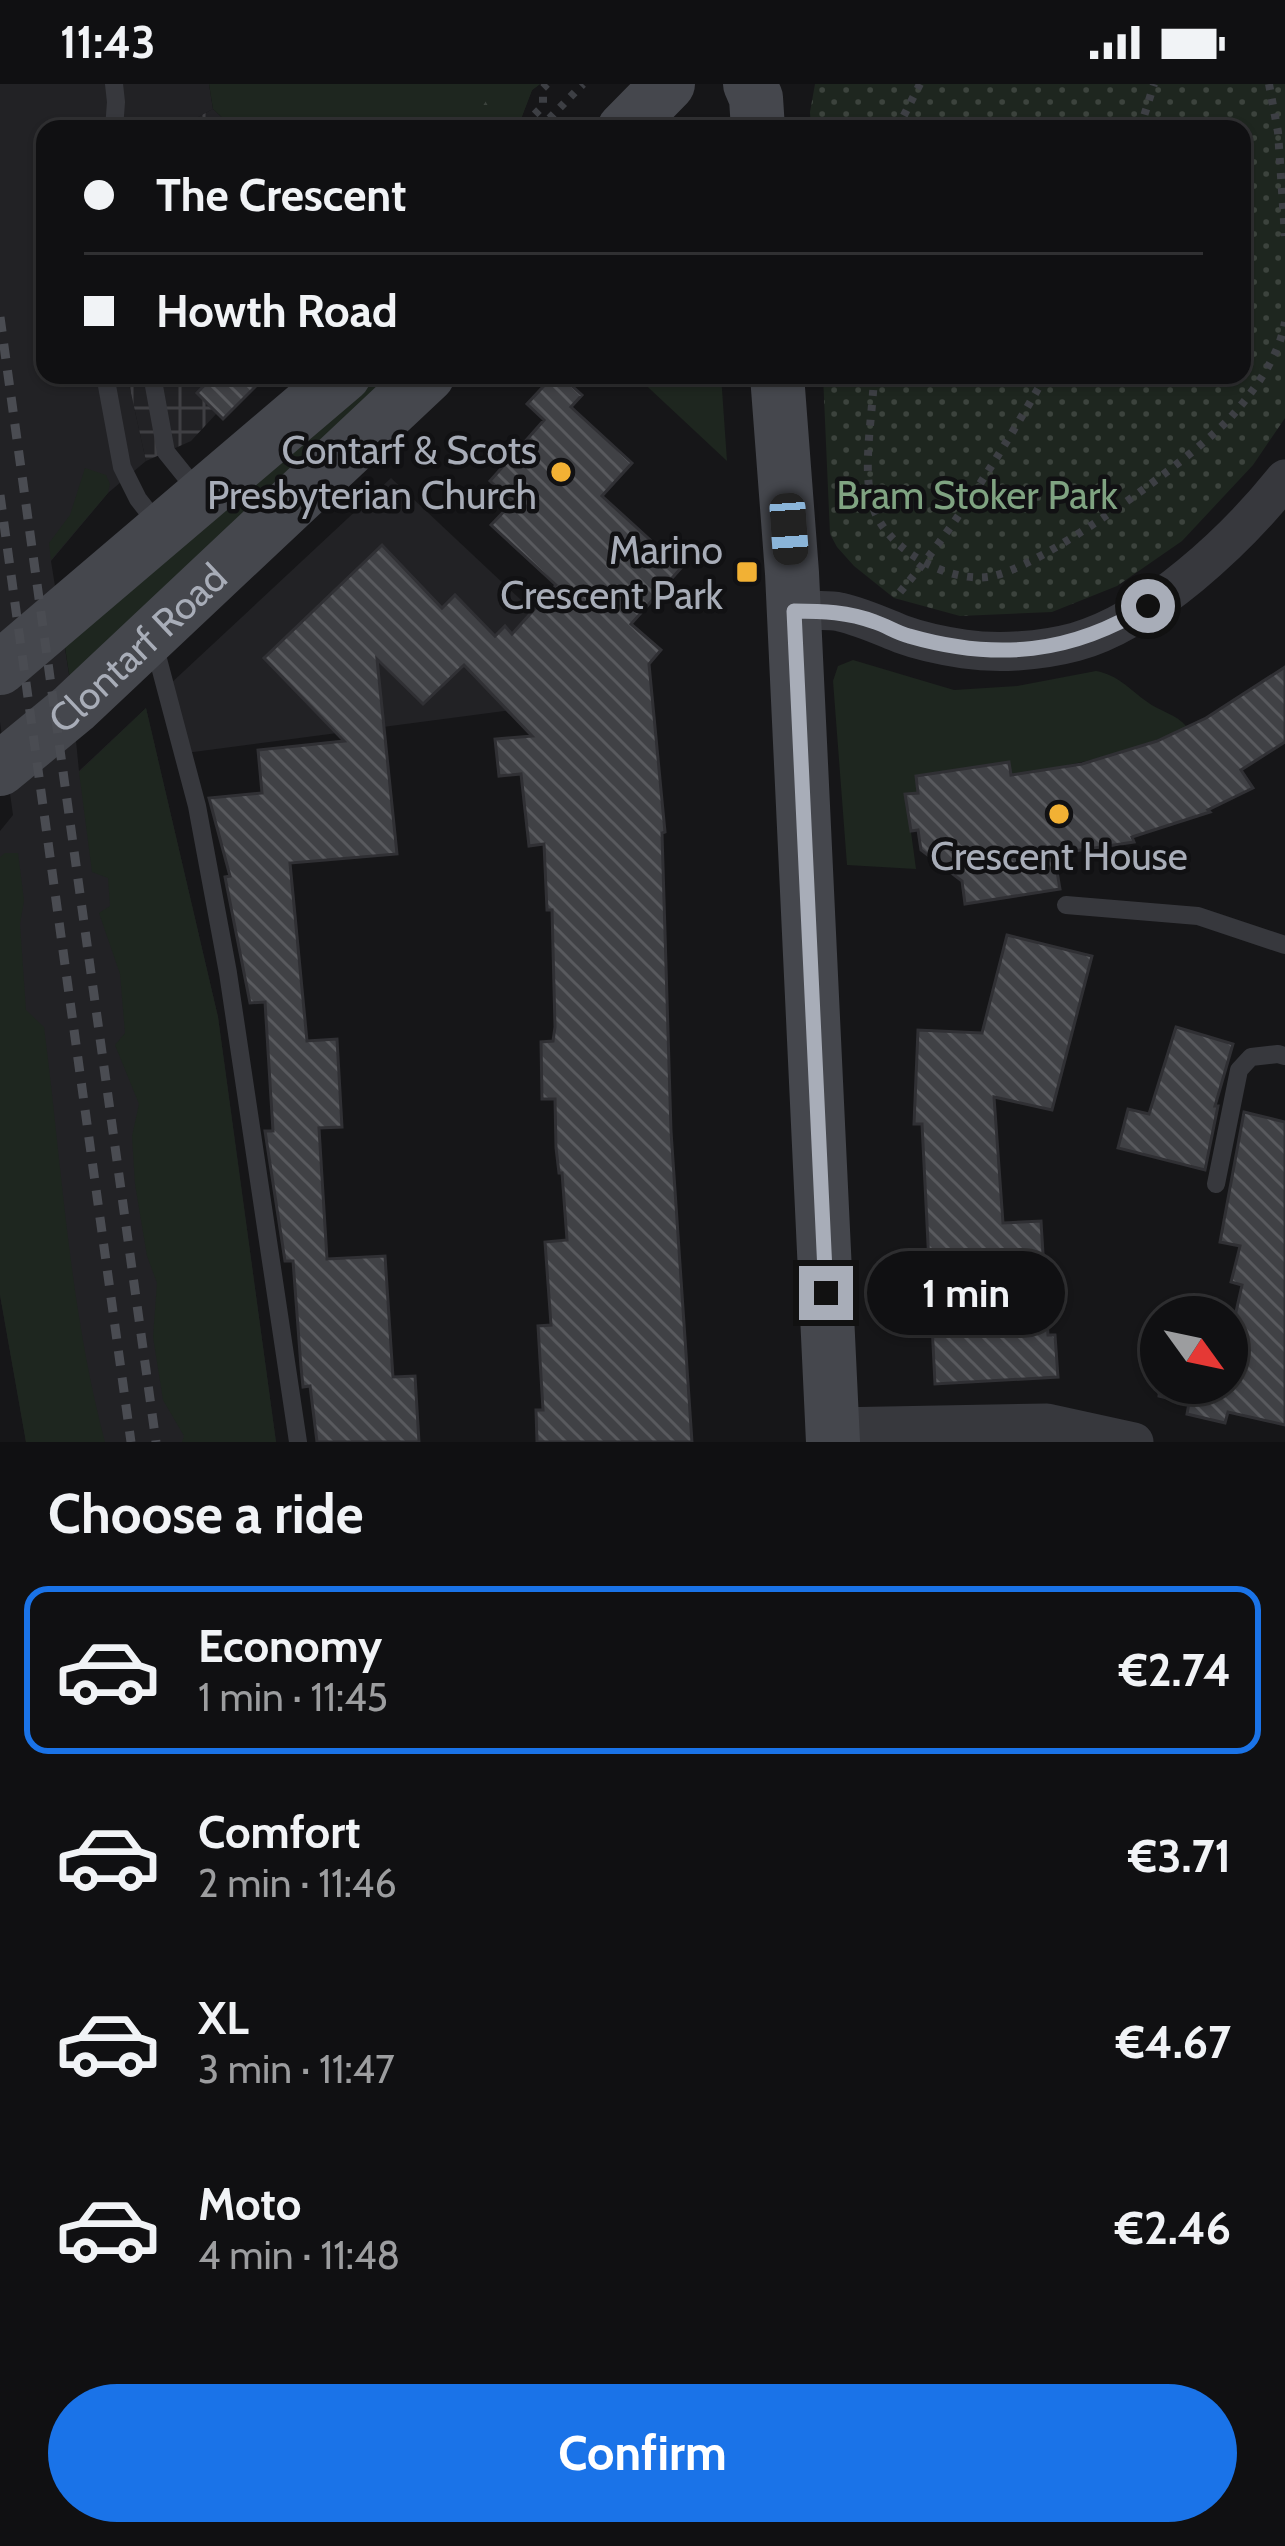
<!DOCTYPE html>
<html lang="en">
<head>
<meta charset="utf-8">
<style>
  body { margin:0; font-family:Cabin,sans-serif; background:#19191b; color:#f1f3f6; height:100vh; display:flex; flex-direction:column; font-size:45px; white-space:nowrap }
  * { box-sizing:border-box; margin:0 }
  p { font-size:39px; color:#9c9d9f }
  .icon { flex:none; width:66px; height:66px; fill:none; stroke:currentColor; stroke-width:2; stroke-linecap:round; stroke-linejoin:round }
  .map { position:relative; height:1358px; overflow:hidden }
  .sheet { display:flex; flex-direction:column; background:#101012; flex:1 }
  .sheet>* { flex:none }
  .hud { position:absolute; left:36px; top:36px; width:1215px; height:264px; border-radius:24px; box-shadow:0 3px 9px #0004,0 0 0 3px #303032; display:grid; align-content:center; height:264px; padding:0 48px; background:#101012 }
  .needle { width:78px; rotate:123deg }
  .tools { position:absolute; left:1140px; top:1212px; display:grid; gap:24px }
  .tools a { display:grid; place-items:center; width:108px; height:108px; border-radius:50%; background:#101012; box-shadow:0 3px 9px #0004,0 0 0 3px #303032; font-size:60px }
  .end { position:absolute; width:54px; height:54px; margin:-27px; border:15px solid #a8adb8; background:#111; box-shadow:0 0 0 6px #111 }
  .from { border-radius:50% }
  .bubble { position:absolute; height:84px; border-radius:42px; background:#101012; box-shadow:0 3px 9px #0004,0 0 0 3px #303032; font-size:39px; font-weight:800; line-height:84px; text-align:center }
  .car { position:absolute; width:36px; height:72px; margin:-36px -18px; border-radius:15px; box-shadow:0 0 9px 3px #0007; background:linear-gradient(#222 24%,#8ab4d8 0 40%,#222 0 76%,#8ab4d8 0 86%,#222 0) }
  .hud b { display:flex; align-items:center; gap:42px; height:114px; font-size:45px }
  .hud b+b { border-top:3px solid #303032 }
  .hud i { width:30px; height:30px; background:#f1f3f6 }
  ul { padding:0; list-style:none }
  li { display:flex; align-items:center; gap:36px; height:168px; margin:0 24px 18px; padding:0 24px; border:6px solid transparent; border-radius:24px }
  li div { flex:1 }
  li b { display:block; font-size:45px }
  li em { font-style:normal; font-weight:800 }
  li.on { border-color:#1a73e8 }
  li>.icon { width:108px; height:108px; stroke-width:1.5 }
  h2 { padding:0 48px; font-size:54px; line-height:144px }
  .button { display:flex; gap:24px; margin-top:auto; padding:24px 48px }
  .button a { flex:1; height:138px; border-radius:72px; background:#1a73e8; color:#fff; font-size:48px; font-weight:800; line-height:138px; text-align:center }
  .status { display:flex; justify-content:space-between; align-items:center; height:84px; padding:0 60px; background:#101012; direction:ltr }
  .status svg { height:33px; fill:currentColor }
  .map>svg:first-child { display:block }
  .built { fill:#222225 }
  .industrial { fill:url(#industrial-grid) }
  .green { fill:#1e261f }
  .forest { fill:url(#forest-firs) }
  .park { fill:url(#park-dots) }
  .building { fill:url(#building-back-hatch); stroke:#303034; stroke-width:3 }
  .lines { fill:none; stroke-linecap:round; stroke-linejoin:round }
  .path { stroke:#3d3f44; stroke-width:8; stroke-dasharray:6 9; stroke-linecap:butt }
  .service { stroke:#37383d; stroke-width:18 }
  .minor { stroke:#37383d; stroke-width:39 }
  .secondary { stroke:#45474d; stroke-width:54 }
  .rail { stroke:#4a4c52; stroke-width:9; stroke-dasharray:15 12; stroke-linecap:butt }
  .route { stroke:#a8adb8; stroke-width:15 }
  .poi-dot { fill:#f2b134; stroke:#111113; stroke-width:4.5 }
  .labels { text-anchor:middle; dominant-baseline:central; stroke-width:9; stroke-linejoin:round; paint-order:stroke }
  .poi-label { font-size:39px; fill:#a8adb8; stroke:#111113; text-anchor:end }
  .park-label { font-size:39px; fill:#7fa381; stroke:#111113 }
  .street-label { font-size:39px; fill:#a8adb8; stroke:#111113 }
</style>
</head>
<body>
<div class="status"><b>11:43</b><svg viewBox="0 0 49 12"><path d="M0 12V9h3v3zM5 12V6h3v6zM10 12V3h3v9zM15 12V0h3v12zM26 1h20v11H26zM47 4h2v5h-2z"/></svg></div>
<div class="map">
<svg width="1285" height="1358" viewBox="0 0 1285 1358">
  <defs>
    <pattern id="industrial-grid" width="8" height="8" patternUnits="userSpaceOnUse" patternTransform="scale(3)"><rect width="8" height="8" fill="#222225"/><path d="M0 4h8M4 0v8" fill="none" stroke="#3f3f43"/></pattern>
    <pattern id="forest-firs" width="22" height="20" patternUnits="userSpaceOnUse" patternTransform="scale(3)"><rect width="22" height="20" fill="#1e261f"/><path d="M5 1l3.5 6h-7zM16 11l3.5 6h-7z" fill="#3c433d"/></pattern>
    <pattern id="park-dots" width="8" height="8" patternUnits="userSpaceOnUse" patternTransform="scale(3)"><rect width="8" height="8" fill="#1e261f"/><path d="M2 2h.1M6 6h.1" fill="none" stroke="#3c433d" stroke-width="1.8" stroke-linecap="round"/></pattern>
    <pattern id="building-back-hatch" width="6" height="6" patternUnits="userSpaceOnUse" patternTransform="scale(3)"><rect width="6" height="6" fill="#404145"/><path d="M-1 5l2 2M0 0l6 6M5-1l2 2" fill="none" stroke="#595a5e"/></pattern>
  </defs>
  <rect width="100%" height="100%" fill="#161618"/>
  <g class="built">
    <path d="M 0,0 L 209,0 L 213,25 L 176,45 L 45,45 L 45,291 L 127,291 L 146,377 L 108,409 L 51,477 L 70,596 L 79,687 L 146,624 L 218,933 L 276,1358 L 26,1358 L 0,1211 L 0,747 L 13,731 L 0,638 Z"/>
    <path d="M 391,394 L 603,593 L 587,616 L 186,669 L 169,601 Z"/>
  </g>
  <g class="industrial">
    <path d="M 213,25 L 234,45 L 176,45 Z"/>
    <path d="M 127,291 L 266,291 L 223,335 L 217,329 L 191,357 L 146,377 Z"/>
  </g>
  <g class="green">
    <path d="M 209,0 L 540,0 L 532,6 L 519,40 L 509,45 L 234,45 L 213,25 Z"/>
    <path d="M 377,291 L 395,291 L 70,596 L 63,550 L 225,426 Z"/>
    <path d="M 635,291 L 721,291 L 727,377 Z"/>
    <path d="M 85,384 L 106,391 L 110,400 L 108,409 L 51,476 L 49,459 L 70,431 Z"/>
    <path d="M 853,576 L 954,606 L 1017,602 L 1096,587 C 1118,591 1129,605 1146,617 C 1160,628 1175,629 1187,643 C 1130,669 1073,682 1011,691 L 1009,678 L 917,692 L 918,709 L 906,711 L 916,785 L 847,781 L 833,597 L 838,582 Z"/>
    <path d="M 146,624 L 218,933 L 276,1358 L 182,1358 L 184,1352 L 163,1316 L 153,1253 L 157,1199 L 147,1172 L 135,1100 L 132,1052 L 139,1020 L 115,961 L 125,949 L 120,890 L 99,829 L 110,822 L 108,794 L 92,788 L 79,688 Z"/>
    <path d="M 5,769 L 18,769 L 24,817 L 20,840 L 26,926 L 44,943 C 62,1082 69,1222 105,1358 L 26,1358 L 0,1211 L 0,773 Z"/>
  </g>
  <path class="forest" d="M 497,0 L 540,0 L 532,6 L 519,40 L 509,45 L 468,45 Z"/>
  <path class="park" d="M 815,0 L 1285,0 L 1285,334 L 1253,381 L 1182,457 L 1117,502 L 1052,528 L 960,532 L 894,514 L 854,482 L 837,463 L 830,450 L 823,291 L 1242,291 L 1242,45 L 811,45 L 810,28 Z"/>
  <g class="building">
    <path d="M 214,291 L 267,291 L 223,335 L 197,309 Z"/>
    <path d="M 554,291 L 560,291 L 582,311 L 571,323 L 632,379 L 602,412 L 681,484 L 631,540 L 661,566 L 649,580 L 665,748 L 662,749 L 671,1047 L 692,1358 L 537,1358 L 536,1326 L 543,1326 L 538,1242 L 551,1241 L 545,1158 L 567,1156 L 562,1089 L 559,1089 L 556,1064 L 555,1015 L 542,1015 L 541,958 L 553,957 L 555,943 L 552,826 L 547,826 L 544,760 L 529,762 L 521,690 L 499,692 L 495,655 L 532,652 L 464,581 L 423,620 L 377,575 L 397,770 L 290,779 L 307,957 L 337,955 L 342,1043 L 319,1044 L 327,1175 L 385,1172 L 393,1293 L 415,1292 L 419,1358 L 317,1358 L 310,1302 L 303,1303 L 301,1283 L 293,1177 L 285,1177 L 265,1047 L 273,1047 L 265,918 L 250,919 L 225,793 L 230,792 L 209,714 L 262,709 L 258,666 L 344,657 L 264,574 L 382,461 L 442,524 L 455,511 L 495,552 L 505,542 L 512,550 L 556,501 L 491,441 L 513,418 L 490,397 L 544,336 L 527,320 Z"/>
    <path d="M 1285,583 L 1285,658 L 1241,686 L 1253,704 L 1208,726 L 1210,728 L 1132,753 L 1134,758 L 1054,770 L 1060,805 L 965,820 L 962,797 L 921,766 L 918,746 L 911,747 L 905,710 L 918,709 L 916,692 L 1009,678 L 1011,691 L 1082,680 L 1157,657 L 1206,634 Z"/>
    <path d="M 1007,851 L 1092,872 L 1052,1026 L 994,1013 L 1003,1139 L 1041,1137 L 1048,1251 L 1055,1251 L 1058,1293 L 935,1300 L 922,1040 L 914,1040 L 918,946 L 982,949 Z"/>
    <path d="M 1176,943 L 1233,960 L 1215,1022 L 1218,1022 L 1205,1086 L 1118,1064 L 1128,1025 L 1149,1030 Z"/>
    <path d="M 1244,1028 L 1285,1038 L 1285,1341 L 1228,1328 L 1225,1339 L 1187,1330 L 1189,1319 L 1159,1312 L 1160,1299 L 1227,1299 L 1227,1268 L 1242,1201 L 1231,1198 L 1240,1162 L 1220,1158 Z"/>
  </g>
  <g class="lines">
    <g class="path">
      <path d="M 1269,0 L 1278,48 L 1285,152"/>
      <path d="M 533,45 L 534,31 L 543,22 L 543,4 L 547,0"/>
      <path d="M 539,45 L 583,0"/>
      <path d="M 897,45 L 920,0"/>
      <path d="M 1140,45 L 1154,0"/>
      <path d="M 874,291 C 873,330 862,382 872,419 C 882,462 944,498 987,493 C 1038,488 1195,372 1231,333 C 1254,307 1279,273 1285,238"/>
      <path d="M 900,508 C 957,441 1002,367 1046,291"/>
    </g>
    <g class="service">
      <path d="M 114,45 L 116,18 L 114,0"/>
      <path d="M 105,291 L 122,383 L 138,415 L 160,443"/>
      <path d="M 152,291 L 166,368 L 199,409"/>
      <path d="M 154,560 L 197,722 L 228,889 L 298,1358"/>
      <path d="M 1066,821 L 1198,832 L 1285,861"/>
      <path d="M 1216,1100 L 1239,986 L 1251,973 L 1278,970 L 1285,972"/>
    </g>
    <g class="minor">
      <path d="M 794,528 C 809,527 825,525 840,528 C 862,533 881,542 901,550 C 920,557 944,562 964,565 C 999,570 1041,567 1075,558 C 1151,537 1237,455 1285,395"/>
      <path d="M 833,1343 L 1047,1339 L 1134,1358"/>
    </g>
    <g class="secondary">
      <path d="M 750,0 L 756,14 L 758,45"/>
      <path d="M 624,45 L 668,0"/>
      <path d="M 777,291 L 792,489 L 833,1358"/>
      <path d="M 0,584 L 344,291"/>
      <path id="s1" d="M 0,685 L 74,624 L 428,291"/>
    </g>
    <g class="rail">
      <path d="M 0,233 L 156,1358"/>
      <path d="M 0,411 L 131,1358"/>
    </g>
  </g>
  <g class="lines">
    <path class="route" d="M 826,1209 L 794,527 C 823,527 848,528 875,538 C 887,542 897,549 909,552 C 996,577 1072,570 1148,522"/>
  </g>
  <g class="poi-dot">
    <circle cx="561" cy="388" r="12"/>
    <rect x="735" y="476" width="24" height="24" rx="6"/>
    <circle cx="1059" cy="730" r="12"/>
  </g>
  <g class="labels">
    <g class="poi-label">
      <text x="537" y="366">Contarf &amp; Scots<tspan x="537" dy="45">Presbyterian Church</tspan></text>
      <text x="723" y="466">Marino<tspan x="723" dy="45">Crescent Park</tspan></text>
      <text x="1059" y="772" text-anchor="middle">Crescent House</text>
    </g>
    <g class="park-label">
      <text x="977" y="411">Bram Stoker Park</text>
    </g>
    <g class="street-label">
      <text stroke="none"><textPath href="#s1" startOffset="183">Clontarf Road</textPath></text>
    </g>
  </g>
</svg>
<div class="tools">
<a><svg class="needle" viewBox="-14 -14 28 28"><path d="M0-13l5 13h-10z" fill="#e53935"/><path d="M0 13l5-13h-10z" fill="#9c9d9f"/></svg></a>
</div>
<i class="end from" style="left:1148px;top:522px"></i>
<i class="end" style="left:826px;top:1209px"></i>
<div class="bubble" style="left:867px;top:1167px;width:198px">1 min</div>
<i class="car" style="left:789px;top:445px;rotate:176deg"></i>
<div class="hud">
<b><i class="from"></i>The Crescent</b>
<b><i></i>Howth Road</b>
</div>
</div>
<section class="sheet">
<h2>Choose a ride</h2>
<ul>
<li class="on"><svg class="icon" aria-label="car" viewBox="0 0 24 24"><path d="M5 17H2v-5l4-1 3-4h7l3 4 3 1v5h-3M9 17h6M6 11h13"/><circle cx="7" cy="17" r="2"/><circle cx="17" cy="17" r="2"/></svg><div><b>Economy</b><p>1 min · 11:45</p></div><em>€2.74</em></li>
<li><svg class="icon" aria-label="car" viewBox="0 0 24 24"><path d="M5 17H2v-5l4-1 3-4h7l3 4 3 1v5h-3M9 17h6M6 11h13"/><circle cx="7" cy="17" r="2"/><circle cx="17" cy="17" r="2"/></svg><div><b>Comfort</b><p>2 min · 11:46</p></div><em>€3.71</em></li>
<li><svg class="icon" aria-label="car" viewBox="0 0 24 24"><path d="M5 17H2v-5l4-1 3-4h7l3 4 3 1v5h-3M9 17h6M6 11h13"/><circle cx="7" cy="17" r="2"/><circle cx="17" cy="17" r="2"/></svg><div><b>XL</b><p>3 min · 11:47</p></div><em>€4.67</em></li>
<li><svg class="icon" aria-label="car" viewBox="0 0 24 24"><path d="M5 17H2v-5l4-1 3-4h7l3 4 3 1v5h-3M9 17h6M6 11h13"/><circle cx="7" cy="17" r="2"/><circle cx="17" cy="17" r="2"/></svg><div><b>Moto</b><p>4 min · 11:48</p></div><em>€2.46</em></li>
</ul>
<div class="button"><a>Confirm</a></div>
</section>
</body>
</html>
